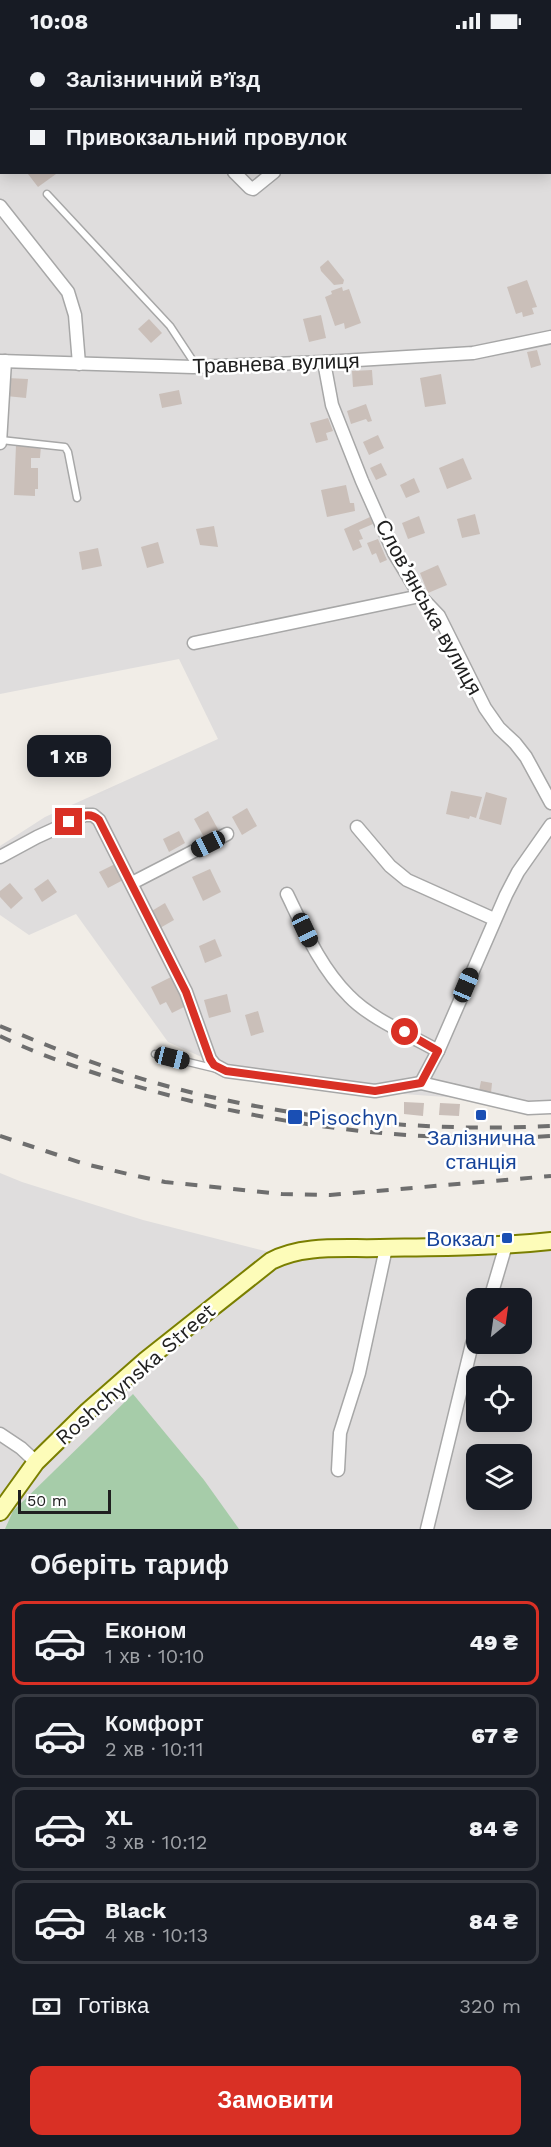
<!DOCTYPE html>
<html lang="uk">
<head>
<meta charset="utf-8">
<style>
  body { margin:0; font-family:"Work Sans",sans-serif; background:#20242c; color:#f1f3f6; height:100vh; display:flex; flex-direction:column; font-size:22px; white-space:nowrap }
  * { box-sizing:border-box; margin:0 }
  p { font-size:20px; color:#9ea1a6 }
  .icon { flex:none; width:33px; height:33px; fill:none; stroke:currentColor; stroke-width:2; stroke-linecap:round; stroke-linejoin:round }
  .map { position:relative; height:1487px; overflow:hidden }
  .side { display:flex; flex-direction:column; background:#171b24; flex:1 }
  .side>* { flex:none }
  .hud { position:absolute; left:0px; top:0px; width:552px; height:132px; box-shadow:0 3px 15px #0003; display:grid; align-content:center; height:132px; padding:0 30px; background:#171b24 }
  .needle { width:39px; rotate:29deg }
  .tools { position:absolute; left:466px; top:1246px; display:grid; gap:12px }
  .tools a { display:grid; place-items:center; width:66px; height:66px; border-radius:12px; background:#171b24; box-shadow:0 3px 15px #0003; font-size:30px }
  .scale { position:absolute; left:18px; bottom:15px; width:93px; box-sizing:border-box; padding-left:6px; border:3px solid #202020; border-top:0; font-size:16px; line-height:21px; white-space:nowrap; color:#202020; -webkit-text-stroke:4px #fff; paint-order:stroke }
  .end { position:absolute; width:27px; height:27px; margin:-14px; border:8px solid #d93025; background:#fff; box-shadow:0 0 0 3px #fff }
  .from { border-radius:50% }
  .bubble { position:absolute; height:42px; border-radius:12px; background:#171b24; box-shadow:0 3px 15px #0003; font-size:20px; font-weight:800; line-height:42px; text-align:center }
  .car { position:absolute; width:18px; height:36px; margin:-18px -9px; border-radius:8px; box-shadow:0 0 4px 2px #0007; background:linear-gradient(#222 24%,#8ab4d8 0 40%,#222 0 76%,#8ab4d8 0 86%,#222 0) }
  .hud b { display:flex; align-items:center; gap:21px; height:57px; font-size:22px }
  .hud b+b { border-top:2px solid #363941 }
  .hud i { width:15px; height:15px; background:#f1f3f6 }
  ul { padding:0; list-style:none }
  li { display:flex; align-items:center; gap:18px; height:84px; margin:0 12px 9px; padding:0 18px; border:3px solid #363941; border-radius:12px }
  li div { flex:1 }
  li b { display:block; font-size:22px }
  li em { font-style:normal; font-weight:800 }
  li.current { border-color:#d93025 }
  li>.icon { width:54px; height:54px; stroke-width:1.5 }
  h2 { padding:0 30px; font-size:27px; line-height:72px }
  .pay { display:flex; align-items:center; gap:15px; height:66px; padding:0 30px; font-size:22px }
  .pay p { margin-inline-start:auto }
  .primary-button { display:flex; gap:12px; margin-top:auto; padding:12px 30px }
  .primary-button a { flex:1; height:69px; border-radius:12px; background:#d93025; color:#fff; font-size:24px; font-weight:800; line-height:69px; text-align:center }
  .status { display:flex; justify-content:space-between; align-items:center; height:42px; padding:0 30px; background:#171b24; direction:ltr }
  .status svg { height:16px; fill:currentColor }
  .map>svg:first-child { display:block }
  .residential { fill:#dfdddd; fill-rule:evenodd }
  .cemetery { fill:#a6cca9 }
  .building { fill:#cabfb9 }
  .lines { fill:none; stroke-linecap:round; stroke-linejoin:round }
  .lane-casing { stroke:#a7a7a7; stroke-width:9 }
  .street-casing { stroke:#a7a7a7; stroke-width:15 }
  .secondary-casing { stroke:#7a7f00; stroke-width:20 }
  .lane { stroke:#fff; stroke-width:6 }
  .street { stroke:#fff; stroke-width:12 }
  .secondary { stroke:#fdfcb9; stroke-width:16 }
  .rail { stroke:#6e6e6e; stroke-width:4; stroke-dasharray:12 12; stroke-linecap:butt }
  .route { stroke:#d93025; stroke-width:8 }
  .transit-dot { fill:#1a4fb4; stroke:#fff; stroke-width:2 }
  .labels { text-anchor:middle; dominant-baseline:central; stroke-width:5; stroke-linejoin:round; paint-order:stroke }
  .street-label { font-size:21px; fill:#202020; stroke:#fff }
  .transit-label { font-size:21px; fill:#164399; stroke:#fff; text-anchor:start }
</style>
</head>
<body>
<div class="status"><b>10:08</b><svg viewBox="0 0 49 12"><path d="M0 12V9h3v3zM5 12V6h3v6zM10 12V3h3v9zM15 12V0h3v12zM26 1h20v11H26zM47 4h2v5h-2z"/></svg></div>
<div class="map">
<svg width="551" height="1487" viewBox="0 0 551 1487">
  <rect width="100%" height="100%" fill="#f1ede7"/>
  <g class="residential">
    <path d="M 0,0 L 551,0 L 551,1071 L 543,1072 L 474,1057 L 262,1042 L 168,1000 L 76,872 L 29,893 L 0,873 L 0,804 L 45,775 L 218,697 L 179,617 L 0,652 ZM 2,2 L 550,2 L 550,130 L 2,130 Z"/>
    <path d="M 0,1131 L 22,1140 L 143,1178 L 273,1211 L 517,1211 L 551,1205 L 551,1487 L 0,1487 ZM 477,1257 L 522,1257 L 522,1302 L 477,1302 ZM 477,1335 L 522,1335 L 522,1380 L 477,1380 ZM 477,1413 L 522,1413 L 522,1458 L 477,1458 Z"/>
  </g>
  <path class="cemetery" d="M 133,1352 L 204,1438 L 239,1487 L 5,1487 L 13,1469 Z"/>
  <g class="building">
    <path d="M 29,130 L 54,130 L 56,132 L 38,145 L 28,132 Z"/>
    <path d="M 328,218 L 344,238 L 343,242 L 334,243 L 321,229 L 320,225 Z"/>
    <path d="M 527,238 L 537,265 L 532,266 L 534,272 L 523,275 L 522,270 L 516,272 L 507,245 Z"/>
    <path d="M 342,245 L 343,249 L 349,247 L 361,281 L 345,287 L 344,281 L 335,284 L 325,255 L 332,252 L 331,249 Z"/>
    <path d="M 321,273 L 326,296 L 309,300 L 303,277 Z"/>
    <path d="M 149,277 L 162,291 L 151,301 L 138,287 Z"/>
    <path d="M 537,308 L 541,323 L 531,326 L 527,310 Z"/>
    <path d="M 372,328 L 373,343 L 353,345 L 352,329 Z"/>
    <path d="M 441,332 L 446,362 L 425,365 L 420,336 Z"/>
    <path d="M 7,336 L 28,337 L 26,356 L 6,354 Z"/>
    <path d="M 179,348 L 182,362 L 162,366 L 159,352 Z"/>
    <path d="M 366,362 L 372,379 L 368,380 L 366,377 L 351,382 L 347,369 Z"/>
    <path d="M 328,376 L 333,389 L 326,391 L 328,398 L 316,401 L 310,381 Z"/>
    <path d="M 378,393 L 384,406 L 369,413 L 363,400 Z"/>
    <path d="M 16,403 L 41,404 L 40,416 L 31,416 L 31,426 L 38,426 L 38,447 L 35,447 L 35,454 L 14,453 Z"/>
    <path d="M 463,416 L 472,437 L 447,447 L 439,426 Z"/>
    <path d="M 381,421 L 387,433 L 376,438 L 370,426 Z"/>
    <path d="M 414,436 L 420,450 L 406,456 L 400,443 Z"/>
    <path d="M 346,443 L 350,461 L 354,461 L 355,469 L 327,475 L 321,448 Z"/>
    <path d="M 475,472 L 480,492 L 462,496 L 457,477 Z"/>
    <path d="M 419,474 L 425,491 L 408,497 L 402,481 Z"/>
    <path d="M 370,475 L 373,482 L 359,488 L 363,497 L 359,498 L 362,505 L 353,509 L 344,487 Z"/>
    <path d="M 214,484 L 218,505 L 200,503 L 196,487 Z"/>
    <path d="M 378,497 L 387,518 L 380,521 L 376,511 L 372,513 L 367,501 Z"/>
    <path d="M 158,500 L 164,521 L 147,526 L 141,505 Z"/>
    <path d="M 98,506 L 102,524 L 82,528 L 79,510 Z"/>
    <path d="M 438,523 L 447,543 L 428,551 L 420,531 Z"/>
    <path d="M 451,749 L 482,755 L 476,776 L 470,774 L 469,777 L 446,772 Z"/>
    <path d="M 486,750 L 507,756 L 501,783 L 479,777 Z"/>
    <path d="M 247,766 L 257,784 L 242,793 L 232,775 Z"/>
    <path d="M 208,769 L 219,789 L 205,797 L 194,777 Z"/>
    <path d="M 179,789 L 185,801 L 169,810 L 163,797 Z"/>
    <path d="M 115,822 L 123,838 L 108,846 L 99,830 Z"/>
    <path d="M 210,827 L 221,850 L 203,859 L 192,835 Z"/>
    <path d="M 48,837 L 57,850 L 42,860 L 34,847 Z"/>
    <path d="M 10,841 L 23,856 L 11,867 L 0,855 L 0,849 Z"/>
    <path d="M 165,861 L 174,878 L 160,886 L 150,870 Z"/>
    <path d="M 215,897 L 222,914 L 205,921 L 199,904 Z"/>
    <path d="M 171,935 L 186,964 L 172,971 L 166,960 L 160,963 L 151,945 Z"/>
    <path d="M 227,952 L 231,970 L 209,976 L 204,958 Z"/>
    <path d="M 258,969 L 264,990 L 251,994 L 245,973 Z"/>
    <path d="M 481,1039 L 492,1041 L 491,1051 L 479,1049 Z"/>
    <path d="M 404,1060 L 424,1061 L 423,1074 L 404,1072 Z"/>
    <path d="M 440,1061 L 460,1062 L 459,1074 L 439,1073 Z"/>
  </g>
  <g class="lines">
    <defs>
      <g id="lane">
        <path d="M 47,152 L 170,284 L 197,325"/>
        <path d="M 1,398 L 65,405 L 68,410 L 77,456"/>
        <path d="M 155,1012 L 217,1027"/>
      </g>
      <g id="street">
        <path d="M 55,0 L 55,2"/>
        <path d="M 419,2 L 429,2"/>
        <path d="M 550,41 L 551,41"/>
        <path d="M 0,106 L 2,105"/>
        <path d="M 234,130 L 250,146 L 253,147 L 274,130"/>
        <path d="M 0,164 L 68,250 L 75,273 L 79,322"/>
        <path d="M 0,319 L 193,325 L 324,320 L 473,311 L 551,295"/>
        <path d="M 324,320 L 332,363 L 362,439 L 394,511 L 420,554 L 439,574 L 485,666 L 499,686 L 515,701 L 526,715 L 551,761"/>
        <path d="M 0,401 L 5,319"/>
        <path d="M 194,601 L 420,554"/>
        <path d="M 357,785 L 390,824 L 407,838 L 494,877"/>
        <path d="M 0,815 L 37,795 L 85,773 L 93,773 L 99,778 L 186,950 L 210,1017 L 215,1023 L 226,1029 L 375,1049 L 421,1041 L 528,1066 L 551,1065"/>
        <path d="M 132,841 L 227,792"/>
        <path d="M 287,852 C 304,887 320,925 349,954 C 371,977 410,993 438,1009"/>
        <path d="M 421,1041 L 438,1009 L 506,853 L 518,830 L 551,783"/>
        <path d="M 490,1257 L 506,1203"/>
        <path d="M 0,1392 L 21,1406 L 36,1420"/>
        <path d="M 338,1428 L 340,1391 L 359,1331 L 386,1206"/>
        <path d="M 427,1487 L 472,1302 L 477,1289"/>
      </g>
      <path id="secondary" d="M 0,1470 L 36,1420 L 88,1369 L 146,1318 L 271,1219 C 303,1202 344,1207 380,1206 C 437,1205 494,1205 551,1199"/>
    </defs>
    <use href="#lane" class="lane-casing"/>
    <use href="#street" class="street-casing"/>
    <use href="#secondary" class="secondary-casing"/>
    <use href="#lane" class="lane"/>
    <use href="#street" class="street"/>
    <use href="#secondary" class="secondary"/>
    <g class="rail">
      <path d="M 0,984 C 64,1011 130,1036 198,1052 C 314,1079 433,1090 551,1084"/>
      <path d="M 0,994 C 39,1013 79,1026 119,1039 C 258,1082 405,1102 551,1094"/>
      <path d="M 0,1094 L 85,1122 L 128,1132 L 165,1140 L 282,1152 L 330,1153 L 551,1134"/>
    </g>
  </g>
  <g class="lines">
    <path class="route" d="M 69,780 C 80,775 89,769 99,778 L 186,950 L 210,1017 L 214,1023 L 226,1029 L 375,1049 L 421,1041 L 438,1009 L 405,990"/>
  </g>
  <g class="transit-dot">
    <rect x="475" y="1067" width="12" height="12" rx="3"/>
    <rect x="287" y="1067" width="16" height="16" rx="3"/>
    <rect x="501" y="1190" width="12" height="12" rx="3"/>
  </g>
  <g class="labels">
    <g class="street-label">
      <text transform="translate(276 321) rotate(-2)">Травнева вулиця</text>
      <text transform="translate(429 565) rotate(61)">Слов’янська вулиця</text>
      <text transform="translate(135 1332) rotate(-41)">Roshchynska Street</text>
    </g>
    <g class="transit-label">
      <text x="308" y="1075">Pisochyn</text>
      <text x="481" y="1095" text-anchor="middle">Залізнична<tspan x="481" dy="24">станція</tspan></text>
      <text x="495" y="1196" text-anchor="end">Вокзал</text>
    </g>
  </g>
</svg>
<div class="tools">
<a><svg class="needle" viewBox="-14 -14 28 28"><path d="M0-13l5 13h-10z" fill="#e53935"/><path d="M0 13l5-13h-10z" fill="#9ea1a6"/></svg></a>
<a><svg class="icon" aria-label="locate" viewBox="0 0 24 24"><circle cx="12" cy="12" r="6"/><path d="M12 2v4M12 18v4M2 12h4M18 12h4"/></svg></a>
<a><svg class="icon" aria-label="layers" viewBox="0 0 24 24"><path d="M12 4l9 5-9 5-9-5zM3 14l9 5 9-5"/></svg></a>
</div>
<div class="scale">50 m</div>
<i class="end from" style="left:405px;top:990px"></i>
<i class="end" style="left:69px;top:780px"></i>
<div class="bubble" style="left:27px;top:693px;width:84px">1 хв</div>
<i class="car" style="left:208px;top:802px;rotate:243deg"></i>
<i class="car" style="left:305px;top:888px;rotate:155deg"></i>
<i class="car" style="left:466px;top:943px;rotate:23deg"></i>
<i class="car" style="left:172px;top:1016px;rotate:104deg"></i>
<div class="hud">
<b><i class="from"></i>Залізничний в’їзд</b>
<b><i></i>Привокзальний провулок</b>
</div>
</div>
<section class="side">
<h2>Оберіть тариф</h2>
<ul>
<li class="current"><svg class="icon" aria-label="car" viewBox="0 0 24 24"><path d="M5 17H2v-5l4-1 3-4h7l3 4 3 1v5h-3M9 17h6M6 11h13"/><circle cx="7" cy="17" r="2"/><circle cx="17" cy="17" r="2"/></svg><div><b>Економ</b><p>1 хв · 10:10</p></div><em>49 ₴</em></li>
<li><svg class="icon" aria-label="car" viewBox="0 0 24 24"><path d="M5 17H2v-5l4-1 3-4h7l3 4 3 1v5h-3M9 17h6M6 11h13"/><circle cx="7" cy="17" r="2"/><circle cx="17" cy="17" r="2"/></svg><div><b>Комфорт</b><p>2 хв · 10:11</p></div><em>67 ₴</em></li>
<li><svg class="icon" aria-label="car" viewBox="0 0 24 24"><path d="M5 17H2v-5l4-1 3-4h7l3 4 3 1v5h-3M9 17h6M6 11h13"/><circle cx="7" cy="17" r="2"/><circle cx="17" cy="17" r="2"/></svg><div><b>XL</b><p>3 хв · 10:12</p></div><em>84 ₴</em></li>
<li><svg class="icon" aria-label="car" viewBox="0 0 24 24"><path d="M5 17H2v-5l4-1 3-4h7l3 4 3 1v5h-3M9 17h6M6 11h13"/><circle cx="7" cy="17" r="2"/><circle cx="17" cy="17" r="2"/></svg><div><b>Black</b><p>4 хв · 10:13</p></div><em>84 ₴</em></li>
</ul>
<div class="pay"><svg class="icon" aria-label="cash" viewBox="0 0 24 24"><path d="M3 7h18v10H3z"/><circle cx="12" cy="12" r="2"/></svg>Готівка<p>320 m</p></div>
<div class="primary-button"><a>Замовити</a></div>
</section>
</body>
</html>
